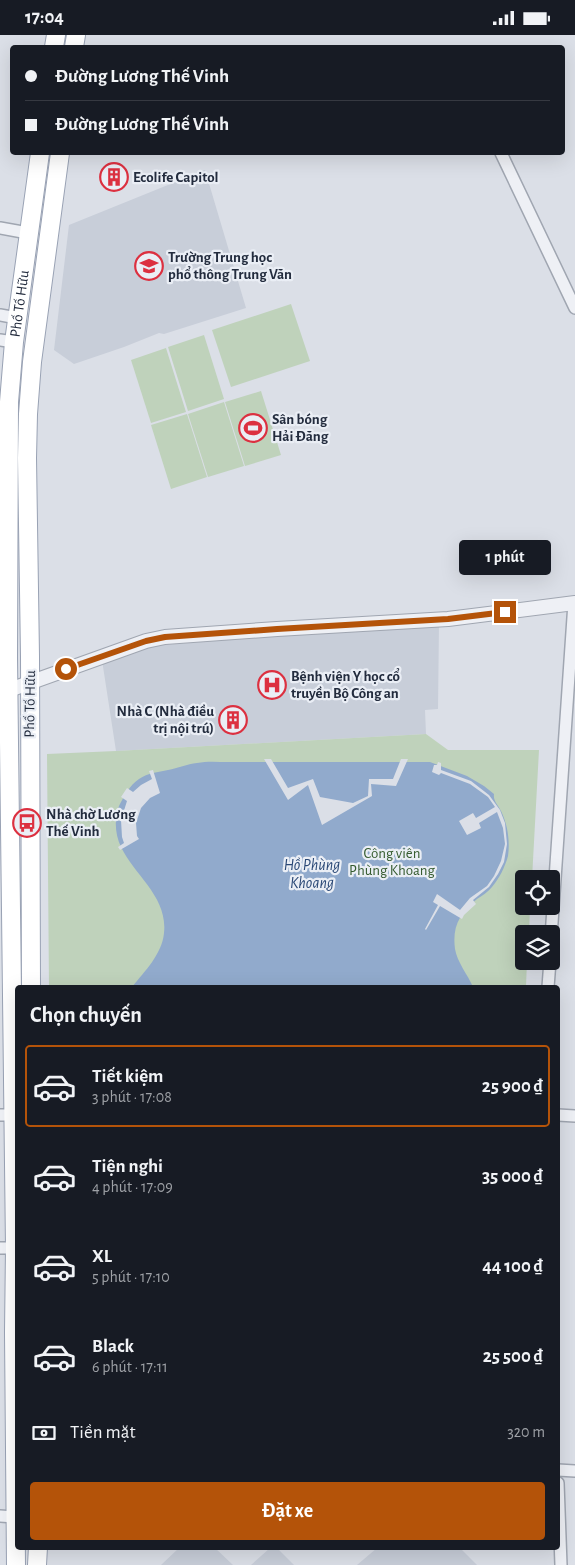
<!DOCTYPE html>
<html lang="vi">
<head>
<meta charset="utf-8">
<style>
  body { margin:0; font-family:"Alegreya Sans",sans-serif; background:#242831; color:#f1f3f6; height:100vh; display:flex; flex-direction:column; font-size:19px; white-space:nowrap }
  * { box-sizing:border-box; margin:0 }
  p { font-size:16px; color:#9ea1a6 }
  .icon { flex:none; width:28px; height:28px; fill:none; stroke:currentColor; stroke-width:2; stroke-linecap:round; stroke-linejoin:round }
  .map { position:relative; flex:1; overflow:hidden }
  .panel { position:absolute; left:15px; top:950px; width:545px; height:565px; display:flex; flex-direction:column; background:#171b24; border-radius:5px; box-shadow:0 5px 20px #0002 }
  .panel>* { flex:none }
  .hud { position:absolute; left:10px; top:10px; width:555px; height:110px; border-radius:5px; box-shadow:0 5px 20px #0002; display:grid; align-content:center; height:110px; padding:0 15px; background:#171b24 }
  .fabs { position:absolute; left:515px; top:835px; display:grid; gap:10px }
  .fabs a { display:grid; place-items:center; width:45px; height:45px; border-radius:5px; background:#171b24; box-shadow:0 5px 20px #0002; font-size:25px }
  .end { position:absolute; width:22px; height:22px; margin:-11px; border:6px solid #b45309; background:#fff; box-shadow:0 0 0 2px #fff }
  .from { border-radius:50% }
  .bubble { position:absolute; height:35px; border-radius:5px; background:#171b24; box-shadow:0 5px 20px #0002; font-size:16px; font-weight:600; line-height:35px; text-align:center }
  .hud b { display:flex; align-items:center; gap:18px; height:48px; font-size:19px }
  .hud b+b { border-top:1px solid #363941 }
  .hud i { width:12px; height:12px; background:#f1f3f6 }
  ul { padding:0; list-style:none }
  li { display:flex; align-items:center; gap:15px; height:82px; margin:0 10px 8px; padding:0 5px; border:2px solid transparent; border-radius:5px }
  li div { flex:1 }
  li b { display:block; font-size:19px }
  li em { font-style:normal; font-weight:600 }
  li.selected { border-color:#b45309 }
  li>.icon { width:45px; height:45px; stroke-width:1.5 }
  h2 { padding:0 15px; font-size:22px; line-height:60px }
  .pay { display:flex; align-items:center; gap:12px; height:55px; padding:0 15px; font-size:19px }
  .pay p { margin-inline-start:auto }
  .action { display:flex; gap:10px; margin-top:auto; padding:10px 15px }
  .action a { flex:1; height:58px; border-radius:5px; background:#b45309; color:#fff; font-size:20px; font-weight:600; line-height:58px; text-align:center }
  .status { display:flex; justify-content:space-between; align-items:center; height:35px; padding:0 25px; background:#171b24; direction:ltr }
  .status svg { height:14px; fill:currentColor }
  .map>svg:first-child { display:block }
  .built { fill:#c8ced9 }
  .green { fill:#bfd2bb }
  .water { fill:#91aacc }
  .pier { fill:#dbdfe7 }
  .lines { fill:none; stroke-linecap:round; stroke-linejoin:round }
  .minor-casing { stroke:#a0a6b1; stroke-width:14 }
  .tertiary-casing { stroke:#a0a6b1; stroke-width:16 }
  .primary-casing { stroke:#99a2b4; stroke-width:20 }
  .minor { stroke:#eef0f5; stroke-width:11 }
  .tertiary { stroke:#eef0f5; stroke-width:14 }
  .primary { stroke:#fff; stroke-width:18 }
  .route { stroke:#b45309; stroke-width:6 }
  .labels { text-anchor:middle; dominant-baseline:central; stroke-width:4.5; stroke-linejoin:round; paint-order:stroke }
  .poi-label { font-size:15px; font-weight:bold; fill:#232c3e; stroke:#eaeef5; text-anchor:start }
  .street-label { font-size:15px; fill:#232c3e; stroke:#eaeef5 }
  .park-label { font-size:15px; fill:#355b2f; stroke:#eaeef5 }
  .water-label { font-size:16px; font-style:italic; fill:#2a4876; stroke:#eaeef5 }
</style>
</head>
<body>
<div class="status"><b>17:04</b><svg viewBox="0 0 49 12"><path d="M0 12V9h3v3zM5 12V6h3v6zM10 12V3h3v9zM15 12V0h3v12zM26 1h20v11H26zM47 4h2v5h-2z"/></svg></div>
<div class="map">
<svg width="575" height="1530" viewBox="0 0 575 1530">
  <rect width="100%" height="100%" fill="#dbdfe7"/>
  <g class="built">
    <path d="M 205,135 L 246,273 L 164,299 L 159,298 L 124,312 L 74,329 L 54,315 L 69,190 Z"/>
    <path d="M 439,588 L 438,674 L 425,675 L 426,699 L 116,716 L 102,625 L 151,611 Z"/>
    <path d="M 179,1513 L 215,1513 L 233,1530 L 161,1530 Z"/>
    <path d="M 270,1513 L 277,1513 L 294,1530 L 251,1530 Z"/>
    <path d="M 377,1513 L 460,1513 L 477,1530 L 357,1530 Z"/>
  </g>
  <g class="green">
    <path d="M 291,269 L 310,326 L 231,352 L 212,295 Z"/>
    <path d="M 204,300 L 224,364 L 188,376 L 168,312 Z"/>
    <path d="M 166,313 L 186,377 L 151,388 L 131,325 Z"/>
    <path d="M 261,356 L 281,420 L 245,431 L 225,367 Z"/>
    <path d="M 224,367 L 244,431 L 208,442 L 188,379 Z"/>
    <path d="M 187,379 L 207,442 L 171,454 L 151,390 Z"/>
    <path d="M 426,699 L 448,715 L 539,715 L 532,844 L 524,844 L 524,871 L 530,871 L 529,899 L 524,899 L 524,926 L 527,926 L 526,952 L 49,952 L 47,719 L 116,716 Z"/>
  </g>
  <path class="water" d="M 228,727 L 430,727 L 467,741 L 484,751 L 494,759 C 493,766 498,770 501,776 C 508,790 510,807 508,821 C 505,832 499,844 492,852 C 488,857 482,861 477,864 C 460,878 452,891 455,914 C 457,927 468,940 473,952 L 132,952 C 145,936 162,919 164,898 C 168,862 135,841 121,812 C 115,799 114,784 119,771 C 124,761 130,750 139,744 C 148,738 158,737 168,735 C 178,733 187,729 197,728 C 207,726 218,727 228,727 Z"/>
  <g class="pier">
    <path d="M 264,724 L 271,724 L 288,753 L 313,744 L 320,762 L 353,768 L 368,761 L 369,744 L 393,744 L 401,724 L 408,724 L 396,751 L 371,749 L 372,761 L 322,790 L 308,750 L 288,765 Z"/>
    <path d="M 438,727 L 441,728 L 441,735 L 471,746 L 489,760 L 500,775 L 505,788 L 507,809 L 504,827 L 498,839 L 489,852 L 473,865 L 476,869 L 464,880 L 462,884 L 440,871 L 426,895 L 425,894 L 438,870 L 433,867 L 437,859 L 460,875 L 470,863 L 487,851 L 494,841 L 501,826 L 505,809 L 503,793 L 497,777 L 479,788 L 481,793 L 467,800 L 459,786 L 473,778 L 476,783 L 495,772 L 488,762 L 470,749 L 441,738 L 439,740 L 432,737 L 434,730 L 437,730 Z"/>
    <path d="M 153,735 L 160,758 L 150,763 L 141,773 L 136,788 L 137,801 L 139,804 L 120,815 L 118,812 L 124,808 L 122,802 L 121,785 L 127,766 L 121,762 L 127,753 L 133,757 L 141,750 L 152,744 L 149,736 Z"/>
  </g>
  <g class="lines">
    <defs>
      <g id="minor">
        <path d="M 501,118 L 575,273"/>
        <path d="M 0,193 L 28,198"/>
        <path d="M 0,280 L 17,283"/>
        <path d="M 0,305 L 14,307"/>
        <path d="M 551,902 L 574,568"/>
        <path d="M 548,952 L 550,926"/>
        <path d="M 0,1080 L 18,1080"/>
        <path d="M 558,1080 L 575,1081"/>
        <path d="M 0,1213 L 15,1213"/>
        <path d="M 558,1435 L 575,1436"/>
        <path d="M 558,1448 L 561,1530"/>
        <path d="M 0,1481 L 14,1482"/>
      </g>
      <path id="tertiary" d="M 1,658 L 146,606 L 165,602 L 277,594 L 448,584 L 575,568"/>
      <g id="primary">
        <path d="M 54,12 L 56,0"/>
        <path d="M 74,12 L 76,0"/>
        <path d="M 31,952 L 30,621 L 27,423 L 28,379 L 32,327 L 60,118"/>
        <path id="s1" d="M 16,1530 L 14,1298 L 15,1213 L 8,623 L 9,367 L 14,307 L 40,118"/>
        <path d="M 37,1530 L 38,1512"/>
      </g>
    </defs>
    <use href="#minor" class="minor-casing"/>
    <use href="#tertiary" class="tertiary-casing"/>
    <use href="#primary" class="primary-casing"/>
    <use href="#minor" class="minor"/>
    <use href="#tertiary" class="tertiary"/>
    <use href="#primary" class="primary"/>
  </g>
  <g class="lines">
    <path class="route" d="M 66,634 L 146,606 L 165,602 L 277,594 L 448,584 L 505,577"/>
  </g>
  <defs>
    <symbol id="building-ring" viewBox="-11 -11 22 22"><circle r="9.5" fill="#eaeef5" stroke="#dc3040" stroke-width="1.5"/><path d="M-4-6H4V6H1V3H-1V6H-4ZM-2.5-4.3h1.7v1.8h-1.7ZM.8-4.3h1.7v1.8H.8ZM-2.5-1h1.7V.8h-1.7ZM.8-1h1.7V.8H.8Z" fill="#dc3040"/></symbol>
    <symbol id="school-ring" viewBox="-11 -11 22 22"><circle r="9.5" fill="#eaeef5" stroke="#dc3040" stroke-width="1.5"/><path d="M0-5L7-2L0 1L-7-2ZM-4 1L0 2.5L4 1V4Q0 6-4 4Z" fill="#dc3040"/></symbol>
    <symbol id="stadium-ring" viewBox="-11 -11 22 22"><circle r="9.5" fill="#eaeef5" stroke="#dc3040" stroke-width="1.5"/><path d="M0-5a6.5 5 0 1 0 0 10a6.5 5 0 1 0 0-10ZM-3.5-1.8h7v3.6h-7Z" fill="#dc3040"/></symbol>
    <symbol id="hospital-ring" viewBox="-11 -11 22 22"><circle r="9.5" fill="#eaeef5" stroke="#dc3040" stroke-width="1.5"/><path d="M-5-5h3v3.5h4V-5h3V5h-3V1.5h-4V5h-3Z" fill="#dc3040"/></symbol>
    <symbol id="bus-ring" viewBox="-11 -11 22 22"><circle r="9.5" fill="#eaeef5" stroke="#dc3040" stroke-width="1.5"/><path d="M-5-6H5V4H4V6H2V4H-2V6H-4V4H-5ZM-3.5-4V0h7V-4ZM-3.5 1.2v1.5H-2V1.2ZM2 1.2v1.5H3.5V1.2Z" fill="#dc3040"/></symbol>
  </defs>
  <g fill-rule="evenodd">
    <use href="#building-ring" x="98" y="126" width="32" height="32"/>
    <use href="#school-ring" x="133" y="215" width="32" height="32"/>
    <use href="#stadium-ring" x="237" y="377" width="32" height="32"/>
    <use href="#hospital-ring" x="256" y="634" width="32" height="32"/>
    <use href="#building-ring" x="217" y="669" width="32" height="32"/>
    <use href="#bus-ring" x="11" y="772" width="32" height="32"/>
  </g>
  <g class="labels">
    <g class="poi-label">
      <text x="133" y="142">Ecolife Capitol</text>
      <text x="168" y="222">Trường Trung học<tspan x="168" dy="17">phổ thông Trung Văn</tspan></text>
      <text x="272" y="384">Sân bóng<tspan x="272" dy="17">Hải Đăng</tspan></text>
      <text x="291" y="641">Bệnh viện Y học cổ<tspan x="291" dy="17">truyền Bộ Công an</tspan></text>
      <text x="214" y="676" text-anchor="end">Nhà C (Nhà điều<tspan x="214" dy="17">trị nội trú)</tspan></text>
      <text x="46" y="779">Nhà chờ Lương<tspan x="46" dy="17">Thế Vinh</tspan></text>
    </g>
    <g class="street-label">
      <text stroke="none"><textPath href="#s1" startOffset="1262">Phố Tố Hữu</textPath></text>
      <text transform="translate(30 669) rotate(-89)">Phố Tố Hữu</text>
    </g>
    <g class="park-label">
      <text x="392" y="818">Công viên<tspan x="392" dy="17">Phùng Khoang</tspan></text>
    </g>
    <g class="water-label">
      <text x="312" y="830">Hồ Phùng<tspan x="312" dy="18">Khoang</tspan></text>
    </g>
  </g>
</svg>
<div class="fabs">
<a><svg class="icon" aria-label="locate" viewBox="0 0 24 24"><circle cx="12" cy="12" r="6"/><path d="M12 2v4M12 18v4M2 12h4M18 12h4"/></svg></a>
<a><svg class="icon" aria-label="layers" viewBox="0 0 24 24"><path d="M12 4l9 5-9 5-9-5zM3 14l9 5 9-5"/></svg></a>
</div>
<i class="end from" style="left:66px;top:634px"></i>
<i class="end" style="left:505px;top:577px"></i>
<div class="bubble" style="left:459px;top:505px;width:92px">1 phút</div>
<div class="hud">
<b><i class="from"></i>Đường Lương Thế Vinh</b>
<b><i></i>Đường Lương Thế Vinh</b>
</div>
<section class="panel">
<h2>Chọn chuyến</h2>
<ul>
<li class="selected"><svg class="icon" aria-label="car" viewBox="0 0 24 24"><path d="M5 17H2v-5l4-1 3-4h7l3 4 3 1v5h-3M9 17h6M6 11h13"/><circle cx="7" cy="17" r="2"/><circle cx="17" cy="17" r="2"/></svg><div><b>Tiết kiệm</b><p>3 phút · 17:08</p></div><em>25 900 ₫</em></li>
<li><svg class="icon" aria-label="car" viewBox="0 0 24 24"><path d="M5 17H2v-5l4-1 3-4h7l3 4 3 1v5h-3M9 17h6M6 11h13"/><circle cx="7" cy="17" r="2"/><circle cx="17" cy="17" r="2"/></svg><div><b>Tiện nghi</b><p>4 phút · 17:09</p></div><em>35 000 ₫</em></li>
<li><svg class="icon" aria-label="car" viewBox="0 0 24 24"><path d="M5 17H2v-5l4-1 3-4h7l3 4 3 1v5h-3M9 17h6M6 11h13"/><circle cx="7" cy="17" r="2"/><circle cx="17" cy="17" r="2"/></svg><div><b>XL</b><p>5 phút · 17:10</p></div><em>44 100 ₫</em></li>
<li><svg class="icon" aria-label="car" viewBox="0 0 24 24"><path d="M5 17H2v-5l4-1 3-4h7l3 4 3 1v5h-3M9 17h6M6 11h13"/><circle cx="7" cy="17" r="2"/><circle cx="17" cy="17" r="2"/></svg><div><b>Black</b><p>6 phút · 17:11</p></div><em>25 500 ₫</em></li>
</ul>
<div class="pay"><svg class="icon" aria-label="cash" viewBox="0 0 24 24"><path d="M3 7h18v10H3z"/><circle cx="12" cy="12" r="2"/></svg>Tiền mặt<p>320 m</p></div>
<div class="action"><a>Đặt xe</a></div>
</section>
</div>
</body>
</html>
